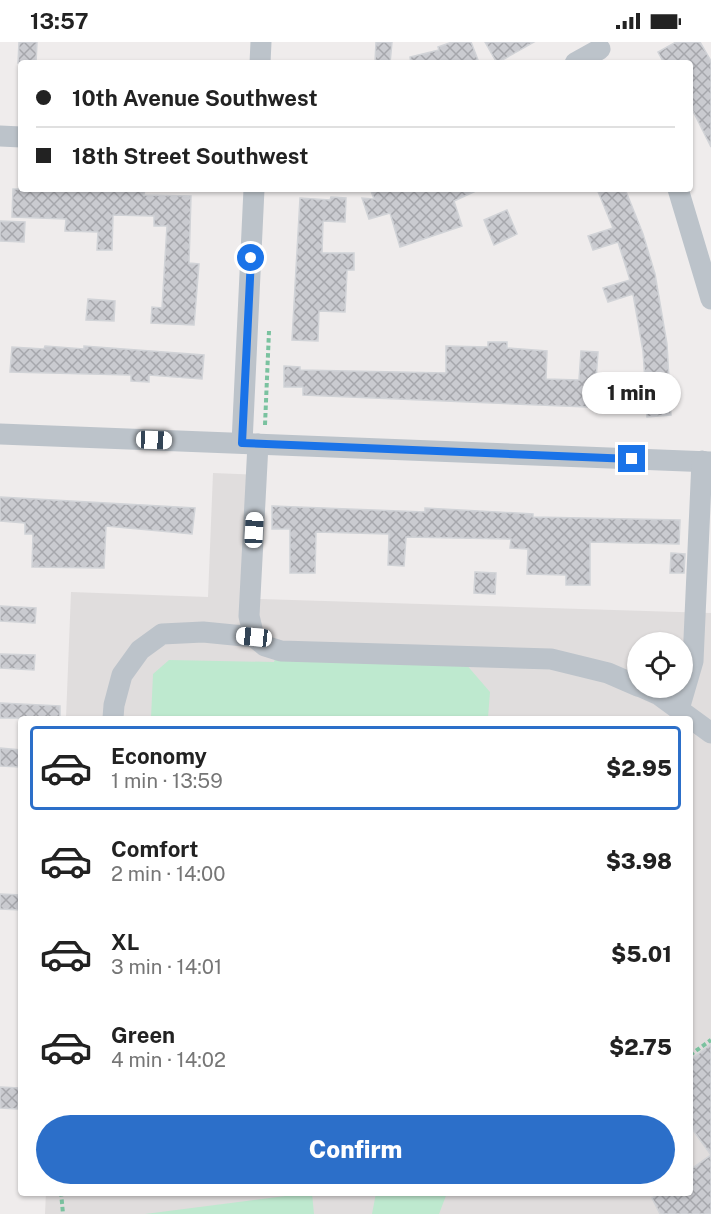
<!DOCTYPE html>
<html lang="en">
<head>
<meta charset="utf-8">
<style>
  body { margin:0; font-family:"Public Sans",sans-serif; background:#f6f6f6; color:#222; height:100vh; display:flex; flex-direction:column; font-size:22px; white-space:nowrap }
  * { box-sizing:border-box; margin:0 }
  p { font-size:20px; color:#767676 }
  .icon { flex:none; width:33px; height:33px; fill:none; stroke:currentColor; stroke-width:2; stroke-linecap:round; stroke-linejoin:round }
  .map { position:relative; flex:1; overflow:hidden }
  .side { position:absolute; left:18px; top:674px; width:675px; height:480px; display:flex; flex-direction:column; background:#fff; border-radius:6px; box-shadow:0 2px 4px #0004 }
  .side>* { flex:none }
  .hud { position:absolute; left:18px; top:18px; width:675px; height:132px; border-radius:6px; box-shadow:0 2px 4px #0004; display:grid; align-content:center; height:132px; padding:0 18px; background:#fff }
  .controls { position:absolute; left:627px; top:590px; display:grid; gap:12px }
  .controls a { display:grid; place-items:center; width:66px; height:66px; border-radius:50%; background:#fff; box-shadow:0 2px 4px #0004; font-size:30px }
  .end { position:absolute; width:27px; height:27px; margin:-14px; border:8px solid #1a73e8; background:#fff; box-shadow:0 0 0 3px #fff }
  .from { border-radius:50% }
  .bubble { position:absolute; height:42px; border-radius:21px; background:#fff; box-shadow:0 2px 4px #0004; font-size:20px; font-weight:800; line-height:42px; text-align:center }
  .car { position:absolute; width:18px; height:36px; margin:-18px -9px; border-radius:8px; box-shadow:0 0 4px 2px #0007; background:linear-gradient(#fff 24%,#345 0 40%,#fff 0 76%,#345 0 86%,#fff 0) }
  .hud b { display:flex; align-items:center; gap:21px; height:57px; font-size:22px }
  .hud b+b { border-top:2px solid #e0e0e0 }
  .hud i { width:15px; height:15px; background:#222 }
  ul { padding:10px 0 0; list-style:none }
  li { display:flex; align-items:center; gap:18px; height:84px; margin:0 12px 9px; padding:0 6px; border:3px solid transparent; border-radius:6px }
  li div { flex:1 }
  li b { display:block; font-size:22px }
  li em { font-style:normal; font-weight:800 }
  li.current { border-color:#2c6fc9 }
  li>.icon { width:54px; height:54px; stroke-width:1.5 }
  .primary-button { display:flex; gap:12px; margin-top:auto; padding:12px 18px }
  .primary-button a { flex:1; height:69px; border-radius:36px; background:#2c6fc9; color:#fff; font-size:24px; font-weight:800; line-height:69px; text-align:center }
  .status { display:flex; justify-content:space-between; align-items:center; height:42px; padding:0 30px; background:#fff; direction:ltr }
  .status svg { height:16px; fill:currentColor }
  .map>svg:first-child { display:block }
  .education { fill:#e0dddd; fill-rule:evenodd }
  .grass { fill:#bee9cf }
  .building { fill:url(#building-cross-hatch); stroke:#d1d3d7; stroke-width:1.5 }
  .lines { fill:none; stroke-linecap:round; stroke-linejoin:round }
  .path { stroke:#7ac29f; stroke-width:4; stroke-dasharray:4.5 3; stroke-linecap:butt }
  .minor { stroke:#bcc3ca; stroke-width:21 }
  .route { stroke:#1a73e8; stroke-width:8 }
</style>
</head>
<body>
<div class="status"><b>13:57</b><svg viewBox="0 0 49 12"><path d="M0 12V9h3v3zM5 12V6h3v6zM10 12V3h3v9zM15 12V0h3v12zM26 1h20v11H26zM47 4h2v5h-2z"/></svg></div>
<div class="map">
<svg width="711" height="1172" viewBox="0 0 711 1172">
  <defs>
    <pattern id="building-cross-hatch" width="8" height="8" patternUnits="userSpaceOnUse" patternTransform="scale(1.5)"><rect width="8" height="8" fill="#cacbd0"/><path d="M0 0l8 8M0 8l8-8" fill="none" stroke="#a6a7ac"/></pattern>
  </defs>
  <rect width="100%" height="100%" fill="#efecec"/>
  <path class="education" d="M 213,431 L 265,433 L 260,557 L 711,571 L 711,1172 L 45,1172 L 46,1150 L 690,1150 L 690,676 L 66,676 L 71,550 L 208,555 ZM 638,600 L 682,600 L 682,645 L 638,645 Z"/>
  <g class="grass">
    <path d="M 275,617 L 465,621 L 490,650 L 488,676 L 151,676 L 153,632 L 169,618 L 274,620 Z"/>
    <path d="M 309,1151 L 312,1151 L 314,1172 L 145,1172 Z"/>
    <path d="M 376,1151 L 376,1150 L 447,1151 L 439,1172 L 372,1172 Z"/>
  </g>
  <g class="building">
    <path d="M 19,0 L 37,0 L 36,21 L 18,21 Z"/>
    <path d="M 376,0 L 392,0 L 390,21 L 375,21 Z"/>
    <path d="M 452,0 L 471,0 L 478,18 L 469,21 L 411,21 L 410,15 L 439,8 L 438,5 Z"/>
    <path d="M 485,0 L 534,0 L 497,21 Z"/>
    <path d="M 676,0 L 700,0 L 711,19 L 711,105 L 690,63 L 690,21 L 664,21 L 658,10 Z"/>
    <path d="M 13,147 L 145,147 L 144,153 L 191,154 L 189,221 L 199,222 L 194,283 L 151,281 L 152,265 L 162,266 L 167,184 L 154,184 L 154,174 L 113,173 L 112,208 L 97,208 L 98,190 L 65,189 L 66,177 L 12,175 Z"/>
    <path d="M 380,147 L 480,147 L 454,159 L 462,184 L 400,205 L 390,171 L 369,177 L 362,156 L 374,157 L 371,149 Z"/>
    <path d="M 597,147 L 625,147 L 643,192 L 655,232 L 667,302 L 671,373 L 647,375 L 646,363 L 606,362 L 606,365 L 588,365 L 303,353 L 303,345 L 284,345 L 284,324 L 300,325 L 300,328 L 446,331 L 446,304 L 488,305 L 488,300 L 507,300 L 507,306 L 547,309 L 546,337 L 579,338 L 581,309 L 598,310 L 596,338 L 645,339 L 643,309 L 633,252 L 608,260 L 603,246 L 630,238 L 618,200 L 593,208 L 588,194 L 613,186 Z"/>
    <path d="M 331,155 L 346,156 L 345,180 L 323,179 L 322,211 L 354,211 L 354,228 L 347,228 L 345,270 L 319,269 L 318,299 L 292,298 L 300,156 L 330,158 Z"/>
    <path d="M 507,168 L 517,192 L 494,203 L 484,178 Z"/>
    <path d="M 0,179 L 25,180 L 24,200 L 0,199 Z"/>
    <path d="M 88,257 L 115,259 L 114,279 L 86,278 Z"/>
    <path d="M 45,304 L 84,307 L 84,304 L 204,313 L 202,337 L 149,333 L 149,340 L 131,339 L 131,333 L 10,330 L 12,305 L 44,307 Z"/>
    <path d="M 0,455 L 195,466 L 192,492 L 106,484 L 104,526 L 32,525 L 33,492 L 25,492 L 25,481 L 0,479 Z"/>
    <path d="M 272,464 L 425,470 L 425,466 L 533,472 L 533,475 L 680,478 L 679,502 L 590,500 L 590,543 L 566,543 L 566,533 L 527,532 L 528,507 L 510,506 L 511,497 L 406,495 L 404,524 L 388,523 L 389,492 L 316,490 L 315,531 L 290,531 L 290,487 L 272,487 Z"/>
    <path d="M 671,511 L 685,512 L 684,531 L 670,531 Z"/>
    <path d="M 475,530 L 496,531 L 495,552 L 474,551 Z"/>
    <path d="M 0,564 L 36,566 L 35,581 L 0,579 Z"/>
    <path d="M 0,612 L 35,613 L 34,628 L 0,626 Z"/>
    <path d="M 0,661 L 60,664 L 60,676 L 0,676 Z"/>
    <path d="M 0,706 L 21,708 L 21,725 L 0,724 Z"/>
    <path d="M 0,852 L 21,853 L 21,868 L 0,867 Z"/>
    <path d="M 711,1002 L 711,1113 L 690,1084 L 690,1018 Z"/>
    <path d="M 0,1045 L 19,1046 L 18,1067 L 0,1066 Z"/>
    <path d="M 711,1113 L 711,1172 L 660,1172 L 652,1156 L 660,1150 L 690,1150 L 690,1128 Z"/>
  </g>
  <g class="lines">
    <g class="path">
      <path d="M 265,383 L 269,289"/>
      <path d="M 690,1013 L 711,998"/>
      <path d="M 61,1150 L 63,1172"/>
    </g>
    <g class="minor">
      <path d="M 260,21 L 261,0"/>
      <path d="M 575,21 L 600,7"/>
      <path d="M 0,94 L 21,95"/>
      <path d="M 678,147 L 711,257"/>
      <path d="M 0,392 L 711,420"/>
      <path d="M 242,401 L 254,147"/>
      <path d="M 254,595 L 249,574 L 258,402"/>
      <path d="M 641,645 L 659,653 L 711,691"/>
      <path d="M 679,667 L 693,619 L 702,419"/>
      <path d="M 113,676 L 114,663 L 122,633 L 140,608 L 162,592 L 203,590 L 254,595 L 265,604 L 281,609 L 551,617 L 608,631 L 638,644"/>
    </g>
  </g>
  <g class="lines">
    <path class="route" d="M 251,216 L 242,401 L 632,417"/>
  </g>
</svg>
<div class="controls">
<a><svg class="icon" aria-label="locate" viewBox="0 0 24 24"><circle cx="12" cy="12" r="6"/><path d="M12 2v4M12 18v4M2 12h4M18 12h4"/></svg></a>
</div>
<i class="end from" style="left:251px;top:216px"></i>
<i class="end" style="left:632px;top:417px"></i>
<div class="bubble" style="left:582px;top:330px;width:99px">1 min</div>
<i class="car" style="left:154px;top:398px;rotate:92deg"></i>
<i class="car" style="left:254px;top:488px;rotate:3deg"></i>
<i class="car" style="left:254px;top:595px;rotate:276deg"></i>
<div class="hud">
<b><i class="from"></i>10th Avenue Southwest</b>
<b><i></i>18th Street Southwest</b>
</div>
<section class="side">
<ul>
<li class="current"><svg class="icon" aria-label="car" viewBox="0 0 24 24"><path d="M5 17H2v-5l4-1 3-4h7l3 4 3 1v5h-3M9 17h6M6 11h13"/><circle cx="7" cy="17" r="2"/><circle cx="17" cy="17" r="2"/></svg><div><b>Economy</b><p>1 min · 13:59</p></div><em>$2.95</em></li>
<li><svg class="icon" aria-label="car" viewBox="0 0 24 24"><path d="M5 17H2v-5l4-1 3-4h7l3 4 3 1v5h-3M9 17h6M6 11h13"/><circle cx="7" cy="17" r="2"/><circle cx="17" cy="17" r="2"/></svg><div><b>Comfort</b><p>2 min · 14:00</p></div><em>$3.98</em></li>
<li><svg class="icon" aria-label="car" viewBox="0 0 24 24"><path d="M5 17H2v-5l4-1 3-4h7l3 4 3 1v5h-3M9 17h6M6 11h13"/><circle cx="7" cy="17" r="2"/><circle cx="17" cy="17" r="2"/></svg><div><b>XL</b><p>3 min · 14:01</p></div><em>$5.01</em></li>
<li><svg class="icon" aria-label="car" viewBox="0 0 24 24"><path d="M5 17H2v-5l4-1 3-4h7l3 4 3 1v5h-3M9 17h6M6 11h13"/><circle cx="7" cy="17" r="2"/><circle cx="17" cy="17" r="2"/></svg><div><b>Green</b><p>4 min · 14:02</p></div><em>$2.75</em></li>
</ul>
<div class="primary-button"><a>Confirm</a></div>
</section>
</div>
</body>
</html>
